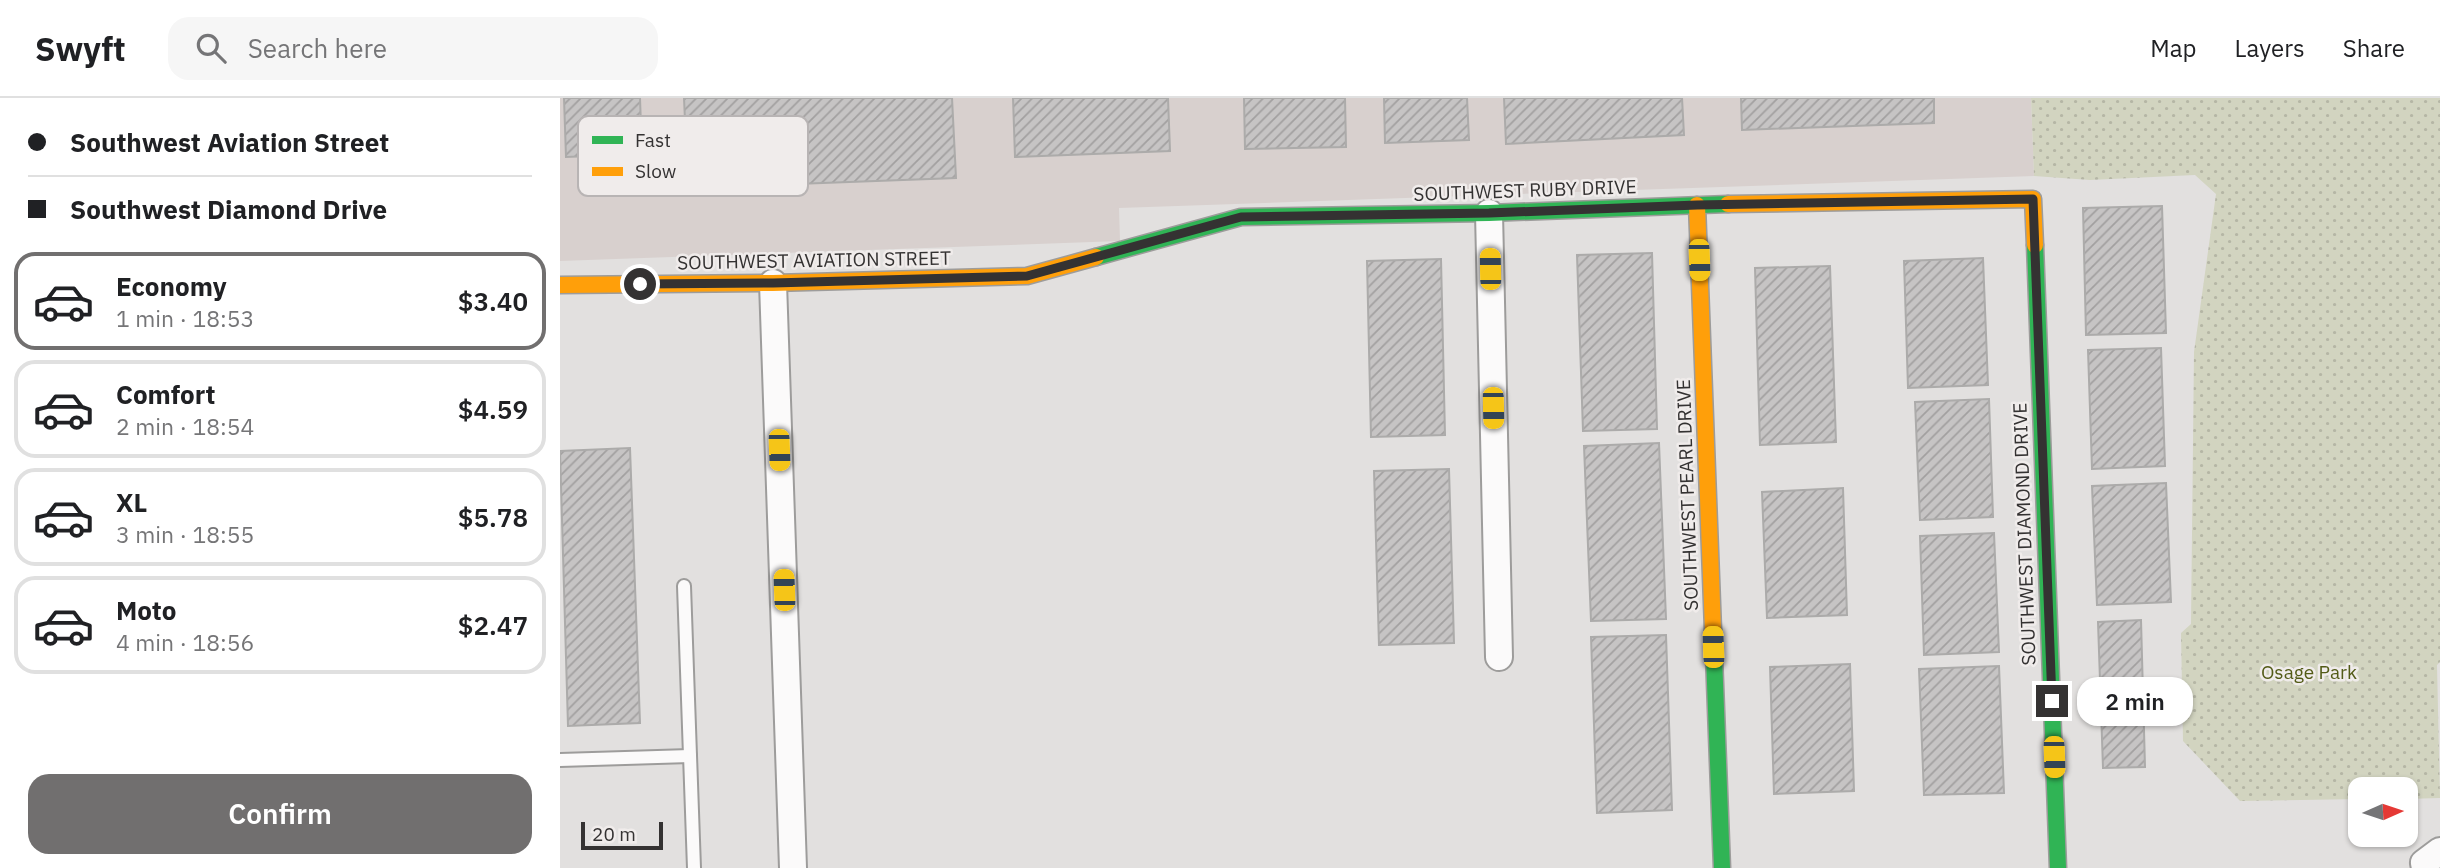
<!DOCTYPE html>
<html lang="en">
<head>
<meta charset="utf-8">
<style>
  body { margin:0; font-family:"IBM Plex Sans",sans-serif; background:#f6f6f6; color:#202124; height:100vh; display:flex; flex-direction:column; font-size:26px; white-space:nowrap }
  * { box-sizing:border-box; margin:0 }
  p { font-size:23px; color:#757577 }
  .icon { flex:none; width:38px; height:38px; fill:none; stroke:currentColor; stroke-width:2; stroke-linecap:round; stroke-linejoin:round }
  .map { position:relative; flex:1; overflow:hidden }
  .side { display:flex; flex-direction:column; background:#fff; width:560px }
  .side>* { flex:none }
  .guide { display:grid; align-content:center; height:154px; padding:0 28px; background:#fff }
  .needle { width:46px; rotate:87deg }
  .tools { position:absolute; left:1788px; top:679px; display:grid; gap:14px }
  .tools a { display:grid; place-items:center; width:70px; height:70px; border-radius:14px; background:#fff; box-shadow:0 2px 5px #0004; font-size:35px }
  .scale { position:absolute; left:21px; bottom:18px; width:82px; box-sizing:border-box; padding-left:7px; border:4px solid #343232; border-top:0; font-size:19px; line-height:24px; white-space:nowrap; color:#343232; -webkit-text-stroke:5px #f0eceb; paint-order:stroke }
  .end { position:absolute; width:32px; height:32px; margin:-16px; border:9px solid #343232; background:#fff; box-shadow:0 0 0 4px #fff }
  .from { border-radius:50% }
  .bubble { position:absolute; height:49px; border-radius:21px; background:#fff; box-shadow:0 2px 5px #0004; font-size:23px; font-weight:600; line-height:49px; text-align:center }
  .car { position:absolute; width:21px; height:42px; margin:-21px -10px; border-radius:9px; box-shadow:0 0 5px 2px #0007; background:linear-gradient(#f5c518 24%,#345 0 40%,#f5c518 0 76%,#345 0 86%,#f5c518 0) }
  .guide b { display:flex; align-items:center; gap:24px; height:66px; font-size:26px }
  .guide b+b { border-top:2px solid #e0e0e0 }
  .guide i { width:18px; height:18px; background:#202124 }
  ul { padding:0; list-style:none }
  li { display:flex; align-items:center; gap:21px; height:98px; margin:0 14px 10px; padding:0 14px; border:4px solid #e0e0e0; border-radius:21px }
  li div { flex:1 }
  li b { display:block; font-size:26px }
  li em { font-style:normal; font-weight:600 }
  li.on { border-color:#716f6f }
  li>.icon { width:63px; height:63px; stroke-width:1.5 }
  .action { display:flex; gap:14px; margin-top:auto; padding:14px 28px }
  .action a { flex:1; height:80px; border-radius:21px; background:#716f6f; color:#fff; font-size:28px; font-weight:600; line-height:80px; text-align:center }
  header { display:flex; align-items:center; gap:42px; box-sizing:border-box; height:98px; padding:0 35px; background:#fff; border-bottom:2px solid #e0e0e0 }
  header strong { font-size:33px }
  nav { display:flex; gap:38px; margin-inline-start:auto; font-size:24px }
  .search { width:490px; height:63px; background:#f6f6f6; display:flex; align-items:center; gap:18px; box-sizing:border-box; padding:0 24px; border-radius:21px; color:#757577; font-size:26px }
  main { display:flex; flex:1; min-height:0 }
  .map>svg:first-child { display:block }
  .built { fill:#d8d0ce }
  .park { fill:url(#park-dots) }
  .building { fill:url(#building-hatch); stroke:#acabaa; stroke-width:2 }
  .lines { fill:none; stroke-linecap:round; stroke-linejoin:round }
  .lane-casing { stroke:#9d9c9b; stroke-width:16 }
  .street-casing { stroke:#9d9c9b; stroke-width:30 }
  .fast-casing { stroke:#9d9c9b; stroke-width:19 }
  .slow-casing { stroke:#9d9c9b; stroke-width:19 }
  .lane { stroke:#fbfafa; stroke-width:12 }
  .street { stroke:#fbfafa; stroke-width:26 }
  .fast { stroke:#30b455; stroke-width:16 }
  .slow { stroke:#ff9f0a; stroke-width:16 }
  .route { stroke:#343232; stroke-width:9 }
  .labels { text-anchor:middle; dominant-baseline:central; stroke-width:5; stroke-linejoin:round; paint-order:stroke }
  .street-label { font-size:19px; fill:#343232; stroke:#f0eceb }
  .park-label { font-size:19px; fill:#535b17; stroke:#f0eceb }
  .key { fill:#f0eceb; stroke:#b8b4b4; stroke-width:2 }
  .key-label { font-size:19px; fill:#343232 }
</style>
</head>
<body>
<header>
<strong>Swyft</strong>
<div class="search"><svg class="icon" aria-label="search" viewBox="0 0 24 24"><circle cx="10" cy="10" r="6"/><path d="M15 15l6 6"/></svg>Search here</div>
<nav><a>Map</a><a>Layers</a><a>Share</a></nav>
</header>
<main>
<section class="side">
<div class="guide">
<b><i class="from"></i>Southwest Aviation Street</b>
<b><i></i>Southwest Diamond Drive</b>
</div>
<ul>
<li class="on"><svg class="icon" aria-label="car" viewBox="0 0 24 24"><path d="M5 17H2v-5l4-1 3-4h7l3 4 3 1v5h-3M9 17h6M6 11h13"/><circle cx="7" cy="17" r="2"/><circle cx="17" cy="17" r="2"/></svg><div><b>Economy</b><p>1 min · 18:53</p></div><em>$3.40</em></li>
<li><svg class="icon" aria-label="car" viewBox="0 0 24 24"><path d="M5 17H2v-5l4-1 3-4h7l3 4 3 1v5h-3M9 17h6M6 11h13"/><circle cx="7" cy="17" r="2"/><circle cx="17" cy="17" r="2"/></svg><div><b>Comfort</b><p>2 min · 18:54</p></div><em>$4.59</em></li>
<li><svg class="icon" aria-label="car" viewBox="0 0 24 24"><path d="M5 17H2v-5l4-1 3-4h7l3 4 3 1v5h-3M9 17h6M6 11h13"/><circle cx="7" cy="17" r="2"/><circle cx="17" cy="17" r="2"/></svg><div><b>XL</b><p>3 min · 18:55</p></div><em>$5.78</em></li>
<li><svg class="icon" aria-label="car" viewBox="0 0 24 24"><path d="M5 17H2v-5l4-1 3-4h7l3 4 3 1v5h-3M9 17h6M6 11h13"/><circle cx="7" cy="17" r="2"/><circle cx="17" cy="17" r="2"/></svg><div><b>Moto</b><p>4 min · 18:56</p></div><em>$2.47</em></li>
</ul>
<div class="action"><a>Confirm</a></div>
</section>
<div class="map">
<svg width="1880" height="770" viewBox="0 0 1880 770">
  <defs>
    <pattern id="park-dots" width="8" height="8" patternUnits="userSpaceOnUse" patternTransform="scale(1.75)"><rect width="8" height="8" fill="#d2d4c0"/><path d="M2 2h.1M6 6h.1" fill="none" stroke="#b5b6a5" stroke-width="1.8" stroke-linecap="round"/></pattern>
    <pattern id="building-hatch" width="6" height="6" patternUnits="userSpaceOnUse" patternTransform="scale(1.75)"><rect width="6" height="6" fill="#c6c4c4"/><path d="M-1 1l2-2M0 6l6-6M5 7l2-2" fill="none" stroke="#a2a0a0"/></pattern>
  </defs>
  <rect width="100%" height="100%" fill="#e2e0df"/>
  <path class="built" d="M 0,0 L 1471,0 L 1474,78 L 559,110 L 560,143 L 0,163 Z"/>
  <path class="park" d="M 1471,0 L 1880,0 L 1880,564 L 1877,567 L 1880,700 L 1846,701 L 1846,691 L 1801,691 L 1801,701 L 1680,703 L 1623,643 L 1621,535 L 1631,526 L 1634,254 L 1656,96 L 1635,77 L 1530,82 L 1474,78 Z"/>
  <g class="building">
    <path d="M 4,0 L 80,0 L 82,56 L 6,59 Z"/>
    <path d="M 124,0 L 392,0 L 396,80 L 128,90 Z"/>
    <path d="M 453,0 L 608,0 L 610,53 L 455,59 Z"/>
    <path d="M 684,0 L 785,0 L 786,49 L 685,51 Z"/>
    <path d="M 824,0 L 907,0 L 909,42 L 825,45 Z"/>
    <path d="M 944,0 L 1122,0 L 1124,37 L 946,46 Z"/>
    <path d="M 1181,0 L 1374,0 L 1374,25 L 1182,32 Z"/>
    <path d="M 1602,108 L 1606,235 L 1526,237 L 1523,110 Z"/>
    <path d="M 1092,155 L 1097,331 L 1023,333 L 1017,157 Z"/>
    <path d="M 1423,160 L 1428,287 L 1348,290 L 1344,163 Z"/>
    <path d="M 881,161 L 885,337 L 811,339 L 807,163 Z"/>
    <path d="M 1270,168 L 1276,344 L 1200,347 L 1195,170 Z"/>
    <path d="M 1601,250 L 1605,368 L 1532,371 L 1528,252 Z"/>
    <path d="M 1429,301 L 1433,419 L 1360,422 L 1355,304 Z"/>
    <path d="M 1099,345 L 1106,521 L 1031,523 L 1024,348 Z"/>
    <path d="M 70,350 L 80,625 L 8,628 L 0,353 Z"/>
    <path d="M 889,371 L 894,545 L 819,547 L 814,373 Z"/>
    <path d="M 1606,385 L 1611,504 L 1537,507 L 1532,388 Z"/>
    <path d="M 1283,390 L 1287,517 L 1207,520 L 1202,394 Z"/>
    <path d="M 1434,435 L 1439,554 L 1364,557 L 1360,438 Z"/>
    <path d="M 1581,522 L 1585,669 L 1543,670 L 1538,524 Z"/>
    <path d="M 1106,537 L 1112,712 L 1037,715 L 1031,539 Z"/>
    <path d="M 1290,566 L 1294,693 L 1214,696 L 1210,569 Z"/>
    <path d="M 1439,568 L 1444,695 L 1364,697 L 1359,571 Z"/>
  </g>
  <g class="lines">
    <defs>
      <g id="lane">
        <path d="M 124,488 L 134,770"/>
        <path d="M 0,662 L 130,658"/>
      </g>
      <g id="street">
        <path d="M 929,115 L 939,559"/>
        <path d="M 213,185 L 233,770"/>
        <path d="M 1865,770 L 1864,765 L 1880,753"/>
      </g>
      <g id="fast">
        <path d="M 1475,147 L 1498,770"/>
        <path d="M 536,159 L 681,119 L 929,115 L 1168,106"/>
        <path d="M 1153,532 L 1162,770"/>
      </g>
      <g id="slow">
        <path d="M 1168,106 L 1473,101 L 1475,147"/>
        <path d="M 1137,107 L 1153,532"/>
        <path d="M 0,187 L 213,185 L 467,178 L 536,159"/>
      </g>
    </defs>
    <use href="#lane" class="lane-casing"/>
    <use href="#street" class="street-casing"/>
    <use href="#fast" class="fast-casing"/>
    <use href="#slow" class="slow-casing"/>
    <use href="#lane" class="lane"/>
    <use href="#street" class="street"/>
    <use href="#fast" class="fast"/>
    <use href="#slow" class="slow"/>
  </g>
  <g class="lines">
    <path class="route" d="M 80,186 L 213,185 L 467,178 L 681,119 L 929,115 L 1137,107 L 1473,101 L 1492,603"/>
  </g>
  <g class="labels">
    <g class="street-label">
      <text transform="translate(965 92) rotate(-2)">SOUTHWEST RUBY DRIVE</text>
      <text transform="translate(254 162) rotate(-1)">SOUTHWEST AVIATION STREET</text>
      <text transform="translate(1127 397) rotate(-92)">SOUTHWEST PEARL DRIVE</text>
      <text transform="translate(1464 436) rotate(-92)">SOUTHWEST DIAMOND DRIVE</text>
    </g>
    <g class="park-label">
      <text x="1749" y="574">Osage Park</text>
    </g>
  </g>
  <rect x="18" y="18" width="230" height="80" rx="10" class="key"/>
  <rect x="32" y="38" width="31" height="8" fill="#30b455"/>
  <rect x="32" y="69" width="31" height="9" fill="#ff9f0a"/>
  <g class="key-label">
    <text x="75" y="49">Fast</text>
    <text x="75" y="80">Slow</text>
  </g>
</svg>
<div class="tools">
<a><svg class="needle" viewBox="-14 -14 28 28"><path d="M0-13l5 13h-10z" fill="#e53935"/><path d="M0 13l5-13h-10z" fill="#757577"/></svg></a>
</div>
<div class="scale">20 m</div>
<i class="end from" style="left:80px;top:186px"></i>
<i class="end" style="left:1492px;top:603px"></i>
<div class="bubble" style="left:1517px;top:579px;width:116px">2 min</div>
<i class="car" style="left:1139px;top:162px;rotate:178deg"></i>
<i class="car" style="left:930px;top:171px;rotate:359deg"></i>
<i class="car" style="left:933px;top:310px;rotate:179deg"></i>
<i class="car" style="left:219px;top:352px;rotate:178deg"></i>
<i class="car" style="left:224px;top:492px;rotate:358deg"></i>
<i class="car" style="left:1153px;top:549px;rotate:358deg"></i>
<i class="car" style="left:1494px;top:659px;rotate:178deg"></i>
</div>
</main>
</body>
</html>
